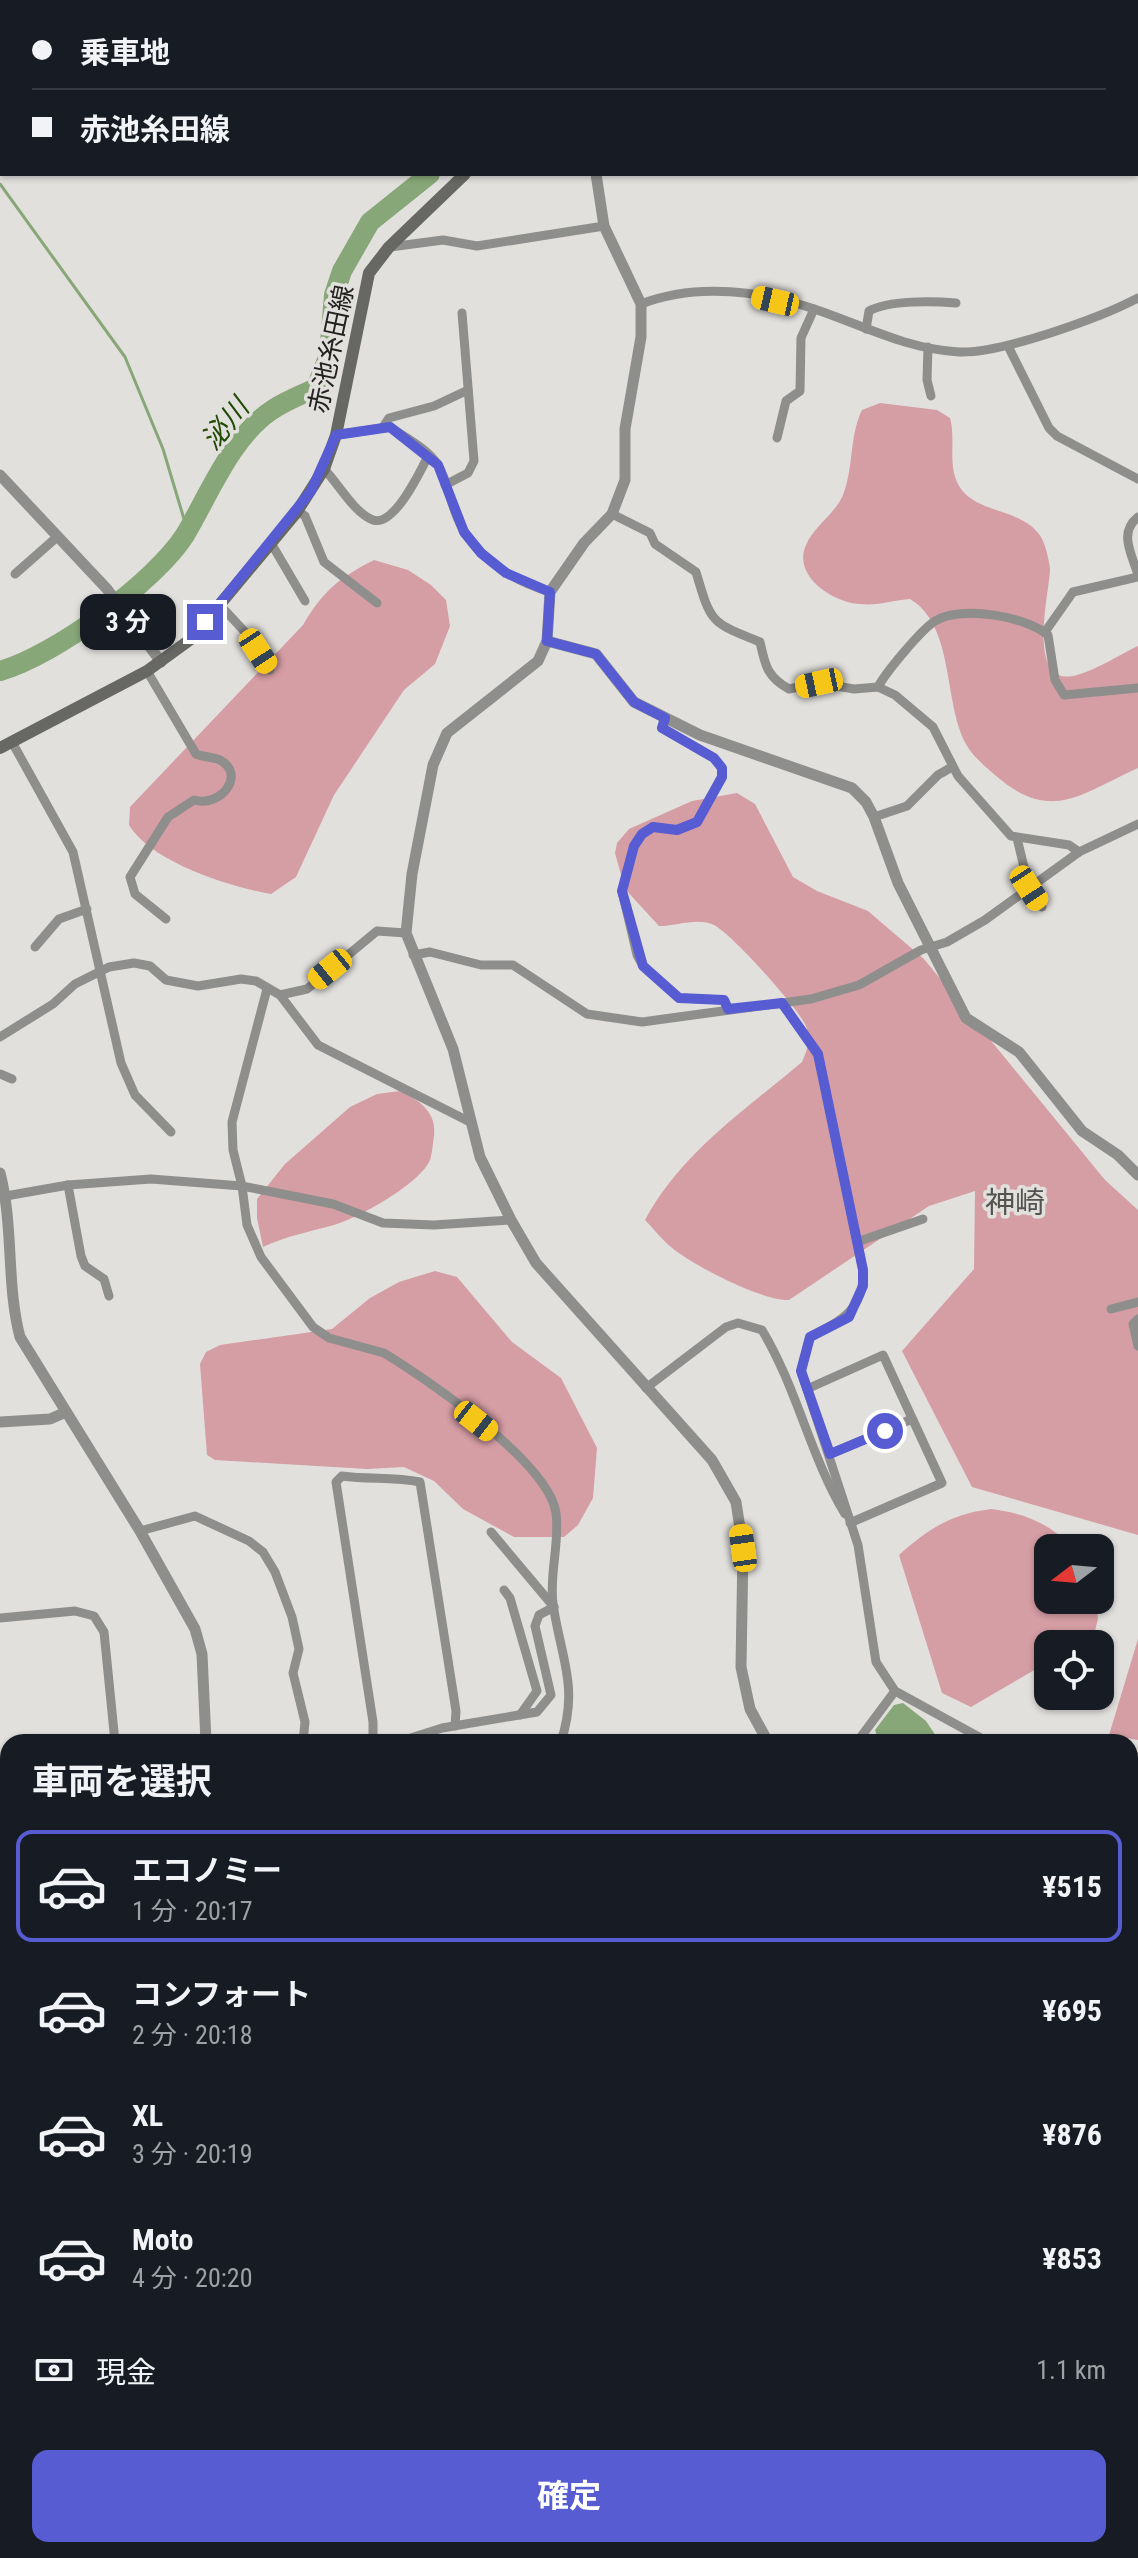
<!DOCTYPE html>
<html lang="ja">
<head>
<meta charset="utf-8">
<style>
  body { margin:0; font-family:"Roboto Condensed","Noto Sans JP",sans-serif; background:#242831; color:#f1f3f6; height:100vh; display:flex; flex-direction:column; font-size:30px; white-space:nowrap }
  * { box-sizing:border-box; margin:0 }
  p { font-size:26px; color:#9ea1a6 }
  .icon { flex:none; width:44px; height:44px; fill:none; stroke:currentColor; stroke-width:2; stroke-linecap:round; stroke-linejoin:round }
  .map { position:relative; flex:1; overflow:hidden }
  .drawer { position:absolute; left:0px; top:1734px; width:1138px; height:824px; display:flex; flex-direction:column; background:#171b24; border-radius:24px 24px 0 0; box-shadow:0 2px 6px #0004 }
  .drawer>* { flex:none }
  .hud { position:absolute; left:0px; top:0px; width:1138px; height:176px; box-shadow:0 2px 6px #0004; display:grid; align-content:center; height:176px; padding:0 32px; background:#171b24 }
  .needle { width:52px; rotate:254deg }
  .buttons { position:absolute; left:1034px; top:1534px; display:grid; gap:16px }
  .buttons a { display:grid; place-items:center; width:80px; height:80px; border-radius:16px; background:#171b24; box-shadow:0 2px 6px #0004; font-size:40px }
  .end { position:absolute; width:36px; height:36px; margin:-18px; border:10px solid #575cd3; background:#fff; box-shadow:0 0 0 4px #fff }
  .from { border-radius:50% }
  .bubble { position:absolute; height:56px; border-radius:16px; background:#171b24; box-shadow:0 2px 6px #0004; font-size:26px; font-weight:700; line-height:56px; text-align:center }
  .car { position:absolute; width:24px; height:48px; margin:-24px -12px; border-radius:10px; box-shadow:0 0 6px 2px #0007; background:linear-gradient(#f5c518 24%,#345 0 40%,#f5c518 0 76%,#345 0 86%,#f5c518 0) }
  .hud b { display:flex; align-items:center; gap:28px; height:76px; font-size:30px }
  .hud b+b { border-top:2px solid #363941 }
  .hud i { width:20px; height:20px; background:#f1f3f6 }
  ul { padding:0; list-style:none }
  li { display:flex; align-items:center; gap:24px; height:112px; margin:0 16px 12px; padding:0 16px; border:4px solid transparent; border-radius:16px }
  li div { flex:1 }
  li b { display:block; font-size:30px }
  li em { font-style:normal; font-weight:700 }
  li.active { border-color:#575cd3 }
  li>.icon { width:72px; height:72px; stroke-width:1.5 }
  h2 { padding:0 32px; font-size:36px; line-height:96px }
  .pay { display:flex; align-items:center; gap:20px; height:88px; padding:0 32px; font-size:30px }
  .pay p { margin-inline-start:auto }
  .primary-button { display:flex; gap:16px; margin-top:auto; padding:16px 32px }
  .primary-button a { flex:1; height:92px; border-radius:16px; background:#575cd3; color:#fff; font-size:32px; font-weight:700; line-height:92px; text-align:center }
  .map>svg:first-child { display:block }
  .green { fill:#d59da4 }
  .water { fill:#87a778 }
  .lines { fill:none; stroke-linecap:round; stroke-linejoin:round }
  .stream { stroke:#87a778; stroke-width:3 }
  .river { stroke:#87a778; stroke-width:20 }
  .minor { stroke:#8e8e8c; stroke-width:9 }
  .tertiary { stroke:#8e8e8c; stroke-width:11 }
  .secondary { stroke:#676764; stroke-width:12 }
  .primary { stroke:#4b4b49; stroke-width:14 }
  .route { stroke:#575cd3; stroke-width:10 }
  .labels { text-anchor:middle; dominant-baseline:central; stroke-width:7; stroke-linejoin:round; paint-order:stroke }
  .street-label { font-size:26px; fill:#232221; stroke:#e2e0dd }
  .water-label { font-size:28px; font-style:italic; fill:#224b05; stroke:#e2e0dd }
  .quarter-label { font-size:30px; fill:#555351; stroke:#e2e0dd }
</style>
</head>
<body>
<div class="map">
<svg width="1138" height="2558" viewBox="0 0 1138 2558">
  <rect width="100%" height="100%" fill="#e2e0dd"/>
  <g class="green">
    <path d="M 880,403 L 937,410 L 950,418 C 955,436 950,455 954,473 C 964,516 1016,504 1039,534 C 1045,541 1049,560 1050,569 C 1050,591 1024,690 1077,675 C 1098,669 1119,655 1138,646 L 1138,768 C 1080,794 1051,824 995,775 C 985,766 972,756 966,744 C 943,702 955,626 910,599 C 894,600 877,606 861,604 C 833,603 792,576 806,545 C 814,526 835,514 843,495 C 854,467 849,437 862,410 Z"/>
    <path d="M 374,560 L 408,570 L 431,585 L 446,600 L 450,626 L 435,664 L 404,690 L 334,795 L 296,877 L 271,894 C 230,887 151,862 129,825 L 130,807 L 303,625 C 322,592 340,577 374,560 Z"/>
    <path d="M 737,793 L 755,804 L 793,877 L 817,891 L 868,911 L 924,959 L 1105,1180 L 1138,1210 L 1138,1535 L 972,1487 L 902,1351 L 974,1269 L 975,1191 L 929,1206 L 789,1300 C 762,1301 692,1265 671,1247 C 662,1240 654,1229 645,1220 C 681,1153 745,1110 802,1062 C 808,1048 811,1040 806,1026 C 798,1008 732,934 714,925 C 699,917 675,926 659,926 L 625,889 L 615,853 L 617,843 L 629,829 L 692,801 Z"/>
    <path d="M 400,1091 C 419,1100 437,1112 434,1136 C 433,1143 432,1154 430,1160 C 420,1184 358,1218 334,1225 C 309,1232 286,1236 263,1247 L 257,1218 L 257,1199 L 285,1164 L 350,1107 L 377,1094 Z"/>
    <path d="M 435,1271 L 457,1277 L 512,1342 L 561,1378 L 597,1448 L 593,1498 L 578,1525 L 564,1537 L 514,1537 L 463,1509 L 434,1481 L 404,1467 L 367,1469 L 215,1460 L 207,1455 L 200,1364 L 206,1352 L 220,1345 L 332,1329 L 370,1298 L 399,1282 Z"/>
    <path d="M 991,1509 C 1024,1513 1049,1523 1072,1547 L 1048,1548 L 1048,1600 L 1096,1600 L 1098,1619 L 1094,1635 L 1079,1644 L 1048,1644 L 1048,1662 L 971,1707 L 942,1693 L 899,1555 C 928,1529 951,1514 991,1509 Z"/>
    <path d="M 1138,1639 L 1138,1740 L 1109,1735 Z"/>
    <path d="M 8,2019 L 8,2451 L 0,2453 L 0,2024 Z"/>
    <path d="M 1138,2139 L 1138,2558 L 815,2558 L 818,2550 L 1130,2550 L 1130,2148 Z"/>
    <path d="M 128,2550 L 268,2550 L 271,2558 L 136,2558 Z"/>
    <path d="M 455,2550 L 701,2550 L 707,2558 L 459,2558 Z"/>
  </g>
  <g class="water">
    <path d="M 903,1703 L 926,1721 L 940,1742 L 879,1742 L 875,1730 L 894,1705 Z"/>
    <path d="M 1138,2203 L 1138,2295 L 1130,2294 L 1130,2210 Z"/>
  </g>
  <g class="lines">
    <g class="stream">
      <path d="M 25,2 L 28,0"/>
      <path d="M 0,18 L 2,17"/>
      <path d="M 0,184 L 125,357 L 163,449 L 187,529"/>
    </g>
    <g class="river">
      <path d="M 1136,25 L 1138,26"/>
      <path d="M 0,671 C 54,656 155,582 185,535 C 209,495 231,437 272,410 C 285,401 301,395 316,388 L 329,355 L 334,295 L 342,271 L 370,222 L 430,174"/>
    </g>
    <g class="minor">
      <path d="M 390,247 L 443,240 L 477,246 L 604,226"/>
      <path d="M 641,304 C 697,282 764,291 820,311 C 866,327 908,349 959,352 C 1000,354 1100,318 1138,298"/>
      <path d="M 866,329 L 869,311 C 889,300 933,301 956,303"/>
      <path d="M 1008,346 L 1049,428 L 1057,436 L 1138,479"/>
      <path d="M 928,347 L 927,380 L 931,396"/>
      <path d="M 383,427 L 389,418 L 434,406 L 468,390"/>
      <path d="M 336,435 L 390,427 C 405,437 428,449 438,465 C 447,480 450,501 457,517 C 473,556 511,580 550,592"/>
      <path d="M 777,438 L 786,401 L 800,391 L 801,338 L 814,309"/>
      <path d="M 324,469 C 338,483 354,513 373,520 C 394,527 420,472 428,456"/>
      <path d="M 445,485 L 468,473 L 474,461 L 462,313"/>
      <path d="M 298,511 L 305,516 L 324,562 L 377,603"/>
      <path d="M 612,514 L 650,533 L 655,544 L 696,572 C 711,623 710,622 760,642 C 765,665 767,677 789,689 L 819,683 L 854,689 L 878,687 L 895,695 L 933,727 L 958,776 L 1011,836 L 1069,845 L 1079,852"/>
      <path d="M 1138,517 C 1118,533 1132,554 1138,575"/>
      <path d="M 271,543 L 305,601"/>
      <path d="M 15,574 L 57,537"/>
      <path d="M 220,605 L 245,632 L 270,670"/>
      <path d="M 1045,632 L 1073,592 L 1138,577"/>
      <path d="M 147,671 L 196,754 C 203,757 214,757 220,760 C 247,775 220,808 194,800 L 168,817 L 130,877 L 135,894 L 166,919"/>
      <path d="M 878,687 C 886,672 921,630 935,621 C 961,605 1025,616 1048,635 L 1055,680 L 1064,695 L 1138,688"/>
      <path d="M 665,718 L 662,728 L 714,758 L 722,768 L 722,777 L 697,822 L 677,830 L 653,827 L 642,834 L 634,846 L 622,891 L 637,955 L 643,966 L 679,998 L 724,1000 L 728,1009"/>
      <path d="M 12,742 L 73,852 L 121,1063 L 135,1095 L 171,1132"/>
      <path d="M 874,817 L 907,806 L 938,775 L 952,767"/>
      <path d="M 1017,838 L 1029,888 L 1042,907"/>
      <path d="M 35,947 L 59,919 L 87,909"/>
      <path d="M 413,955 L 430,952 L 481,965 L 513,965 L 587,1014 L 642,1022 L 811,999 L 859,985 L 921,950 L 947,942 L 985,920 L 1079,852 L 1138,824"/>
      <path d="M 267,989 L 232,1122 L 233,1150 L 242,1186 L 247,1225 L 261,1257 L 313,1327 L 329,1338 L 384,1353 L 400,1363 C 440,1389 549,1465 556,1513 C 560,1543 549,1574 553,1604 C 561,1659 579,1686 561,1742"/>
      <path d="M 280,995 L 307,989 L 377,931 L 406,933"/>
      <path d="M 782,1003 L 818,1054 L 863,1270 C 865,1309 841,1321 810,1337 L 801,1371 L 858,1545 L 876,1662 L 895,1691 L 988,1742"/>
      <path d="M 0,1037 L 53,1004 L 75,984 L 109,967 L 134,963 L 150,966 L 166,980 L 198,986 L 241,979 L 256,981 L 280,995 L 318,1045 L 468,1121"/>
      <path d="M 0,1074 L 12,1079"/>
      <path d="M 68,1185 L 81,1256 L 85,1266 L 104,1279 L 109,1296"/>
      <path d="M 6,1196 L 68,1185 L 151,1179 L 242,1186 L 333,1204 L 383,1223 L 434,1225 L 511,1220"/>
      <path d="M 857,1242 L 923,1219"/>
      <path d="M 1111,1309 L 1138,1302"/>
      <path d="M 1138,1319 L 1133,1324 L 1138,1346"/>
      <path d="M 646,1388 L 726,1327 L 738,1323 L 762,1330 C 797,1388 810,1456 845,1514"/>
      <path d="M 807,1389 L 883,1355 L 942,1483 L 850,1523"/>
      <path d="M 830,1454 L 912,1419"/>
      <path d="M 140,1531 L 195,1516 L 249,1541 L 263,1552 L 275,1572 L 292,1617 L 299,1649 L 293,1673 L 305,1722 L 303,1742"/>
      <path d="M 491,1532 L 554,1607"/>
      <path d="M 504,1590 L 510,1598 L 537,1691 L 520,1715"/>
      <path d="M 0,1618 L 75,1611 L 94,1616 L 104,1632 L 115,1742"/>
      <path d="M 373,1742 L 373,1722 L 336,1482 L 342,1476 C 370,1480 393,1476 420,1482 L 456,1711 L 455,1726"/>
      <path d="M 398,1742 L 442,1728 L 537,1712 L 551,1695 L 535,1626 L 539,1615 L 554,1607"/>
      <path d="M 857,1742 L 895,1691"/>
      <path d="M 1130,1756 L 1138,1757"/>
      <path d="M 1130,1775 L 1138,1786"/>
      <path d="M 0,1793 L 8,1792"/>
      <path d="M 1130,1886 L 1138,1895"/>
      <path d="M 1130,1977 L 1138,1971"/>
      <path d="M 0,2005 L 8,2004"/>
      <path d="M 0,2179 L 8,2197"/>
      <path d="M 579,2558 L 580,2550"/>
    </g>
    <g class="tertiary">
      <path d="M 502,0 L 503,2"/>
      <path d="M 596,174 L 604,226 L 641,304 L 641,337 L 625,429 L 625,480 L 612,514 L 584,543 L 550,592 L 547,641 L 538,661 L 447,733 L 433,765 L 412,874 L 406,933 L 453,1049 L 480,1157 L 511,1220 L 536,1263 L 712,1460 L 736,1502 L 743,1548 L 741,1667 L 750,1709 L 768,1742"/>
      <path d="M 0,475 L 107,589 L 161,662"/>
      <path d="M 547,641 L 596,654 L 634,702 L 700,735 L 852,788 L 866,802 L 874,817 L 898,883 L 966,1018 L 1019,1052 L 1082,1131 L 1118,1155 L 1138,1175"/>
      <path d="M 0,1173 C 14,1227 6,1284 20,1337 L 140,1531 L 195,1629 L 202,1654 L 206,1742"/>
      <path d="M 0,1422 L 50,1419 L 66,1412"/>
      <path d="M 1130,2044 L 1138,2051"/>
      <path d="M 0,2448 L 8,2448"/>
      <path d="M 259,2550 L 261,2558"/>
      <path d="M 86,2558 L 88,2550"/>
    </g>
    <g class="secondary">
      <path d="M 628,2 L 640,0"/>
      <path d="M 0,748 L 147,671 L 191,639 L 296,513 L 324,469 L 336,435 L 369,273 L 389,247 L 465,174"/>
    </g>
    <g class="primary">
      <path d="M 1130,2139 L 1138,2131"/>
      <path d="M 809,2558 L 811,2550"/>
    </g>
  </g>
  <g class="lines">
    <path class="route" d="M 205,622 L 311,491 L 336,435 L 390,427 L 438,465 L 464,532 L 481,553 L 506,573 L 550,592 L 547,641 L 596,654 L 634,702 L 665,718 L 662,728 L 714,758 L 722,768 L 722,777 L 697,822 L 677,830 L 653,827 L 642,834 L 634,846 L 622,891 L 643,966 L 679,998 L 724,1000 L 728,1009 L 782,1003 L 818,1054 L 863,1270 L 863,1286 L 849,1317 L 810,1337 L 801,1371 L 830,1454 L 885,1431"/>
  </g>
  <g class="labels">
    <g class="street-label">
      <text transform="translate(331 349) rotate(-78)">赤池糸田線</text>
    </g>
    <g class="water-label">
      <text transform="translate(225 424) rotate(-51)">泌川</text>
    </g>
    <g class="quarter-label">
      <text x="1015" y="1202">神崎</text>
    </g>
  </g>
</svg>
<div class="buttons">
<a><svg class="needle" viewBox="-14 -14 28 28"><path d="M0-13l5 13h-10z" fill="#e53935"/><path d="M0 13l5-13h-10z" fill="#9ea1a6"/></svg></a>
<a><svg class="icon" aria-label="locate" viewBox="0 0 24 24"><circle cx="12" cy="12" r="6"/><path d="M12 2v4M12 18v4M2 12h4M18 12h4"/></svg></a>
</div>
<i class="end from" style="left:885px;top:1431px"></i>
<i class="end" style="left:205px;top:622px"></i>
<div class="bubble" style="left:80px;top:594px;width:96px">3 分</div>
<i class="car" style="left:775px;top:301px;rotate:283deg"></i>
<i class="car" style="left:258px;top:651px;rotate:147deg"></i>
<i class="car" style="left:819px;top:683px;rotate:258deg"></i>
<i class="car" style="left:1029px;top:888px;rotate:147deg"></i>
<i class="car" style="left:330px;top:969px;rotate:231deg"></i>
<i class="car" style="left:476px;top:1421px;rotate:128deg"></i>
<i class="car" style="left:743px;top:1548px;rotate:352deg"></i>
<div class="hud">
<b><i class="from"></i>乗車地</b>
<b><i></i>赤池糸田線</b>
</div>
<section class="drawer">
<h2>車両を選択</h2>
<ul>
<li class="active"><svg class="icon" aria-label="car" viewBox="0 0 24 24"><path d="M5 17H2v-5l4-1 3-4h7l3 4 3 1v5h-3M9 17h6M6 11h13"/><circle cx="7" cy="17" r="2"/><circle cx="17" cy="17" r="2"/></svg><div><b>エコノミー</b><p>1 分 · 20:17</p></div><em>¥515</em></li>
<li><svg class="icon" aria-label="car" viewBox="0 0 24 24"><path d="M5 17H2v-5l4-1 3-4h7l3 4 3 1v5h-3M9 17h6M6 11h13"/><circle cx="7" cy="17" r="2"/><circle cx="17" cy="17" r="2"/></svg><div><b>コンフォート</b><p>2 分 · 20:18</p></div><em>¥695</em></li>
<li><svg class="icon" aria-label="car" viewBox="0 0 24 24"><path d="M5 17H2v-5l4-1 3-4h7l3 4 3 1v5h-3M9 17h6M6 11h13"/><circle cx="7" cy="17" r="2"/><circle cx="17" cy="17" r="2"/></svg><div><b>XL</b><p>3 分 · 20:19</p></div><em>¥876</em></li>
<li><svg class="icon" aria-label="car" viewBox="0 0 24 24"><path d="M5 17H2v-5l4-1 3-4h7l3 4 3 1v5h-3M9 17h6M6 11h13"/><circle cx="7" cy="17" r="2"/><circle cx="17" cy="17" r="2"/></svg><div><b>Moto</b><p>4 分 · 20:20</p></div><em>¥853</em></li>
</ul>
<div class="pay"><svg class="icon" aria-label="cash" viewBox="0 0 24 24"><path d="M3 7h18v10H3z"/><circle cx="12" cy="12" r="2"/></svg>現金<p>1.1 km</p></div>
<div class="primary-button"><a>確定</a></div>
</section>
</div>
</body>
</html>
